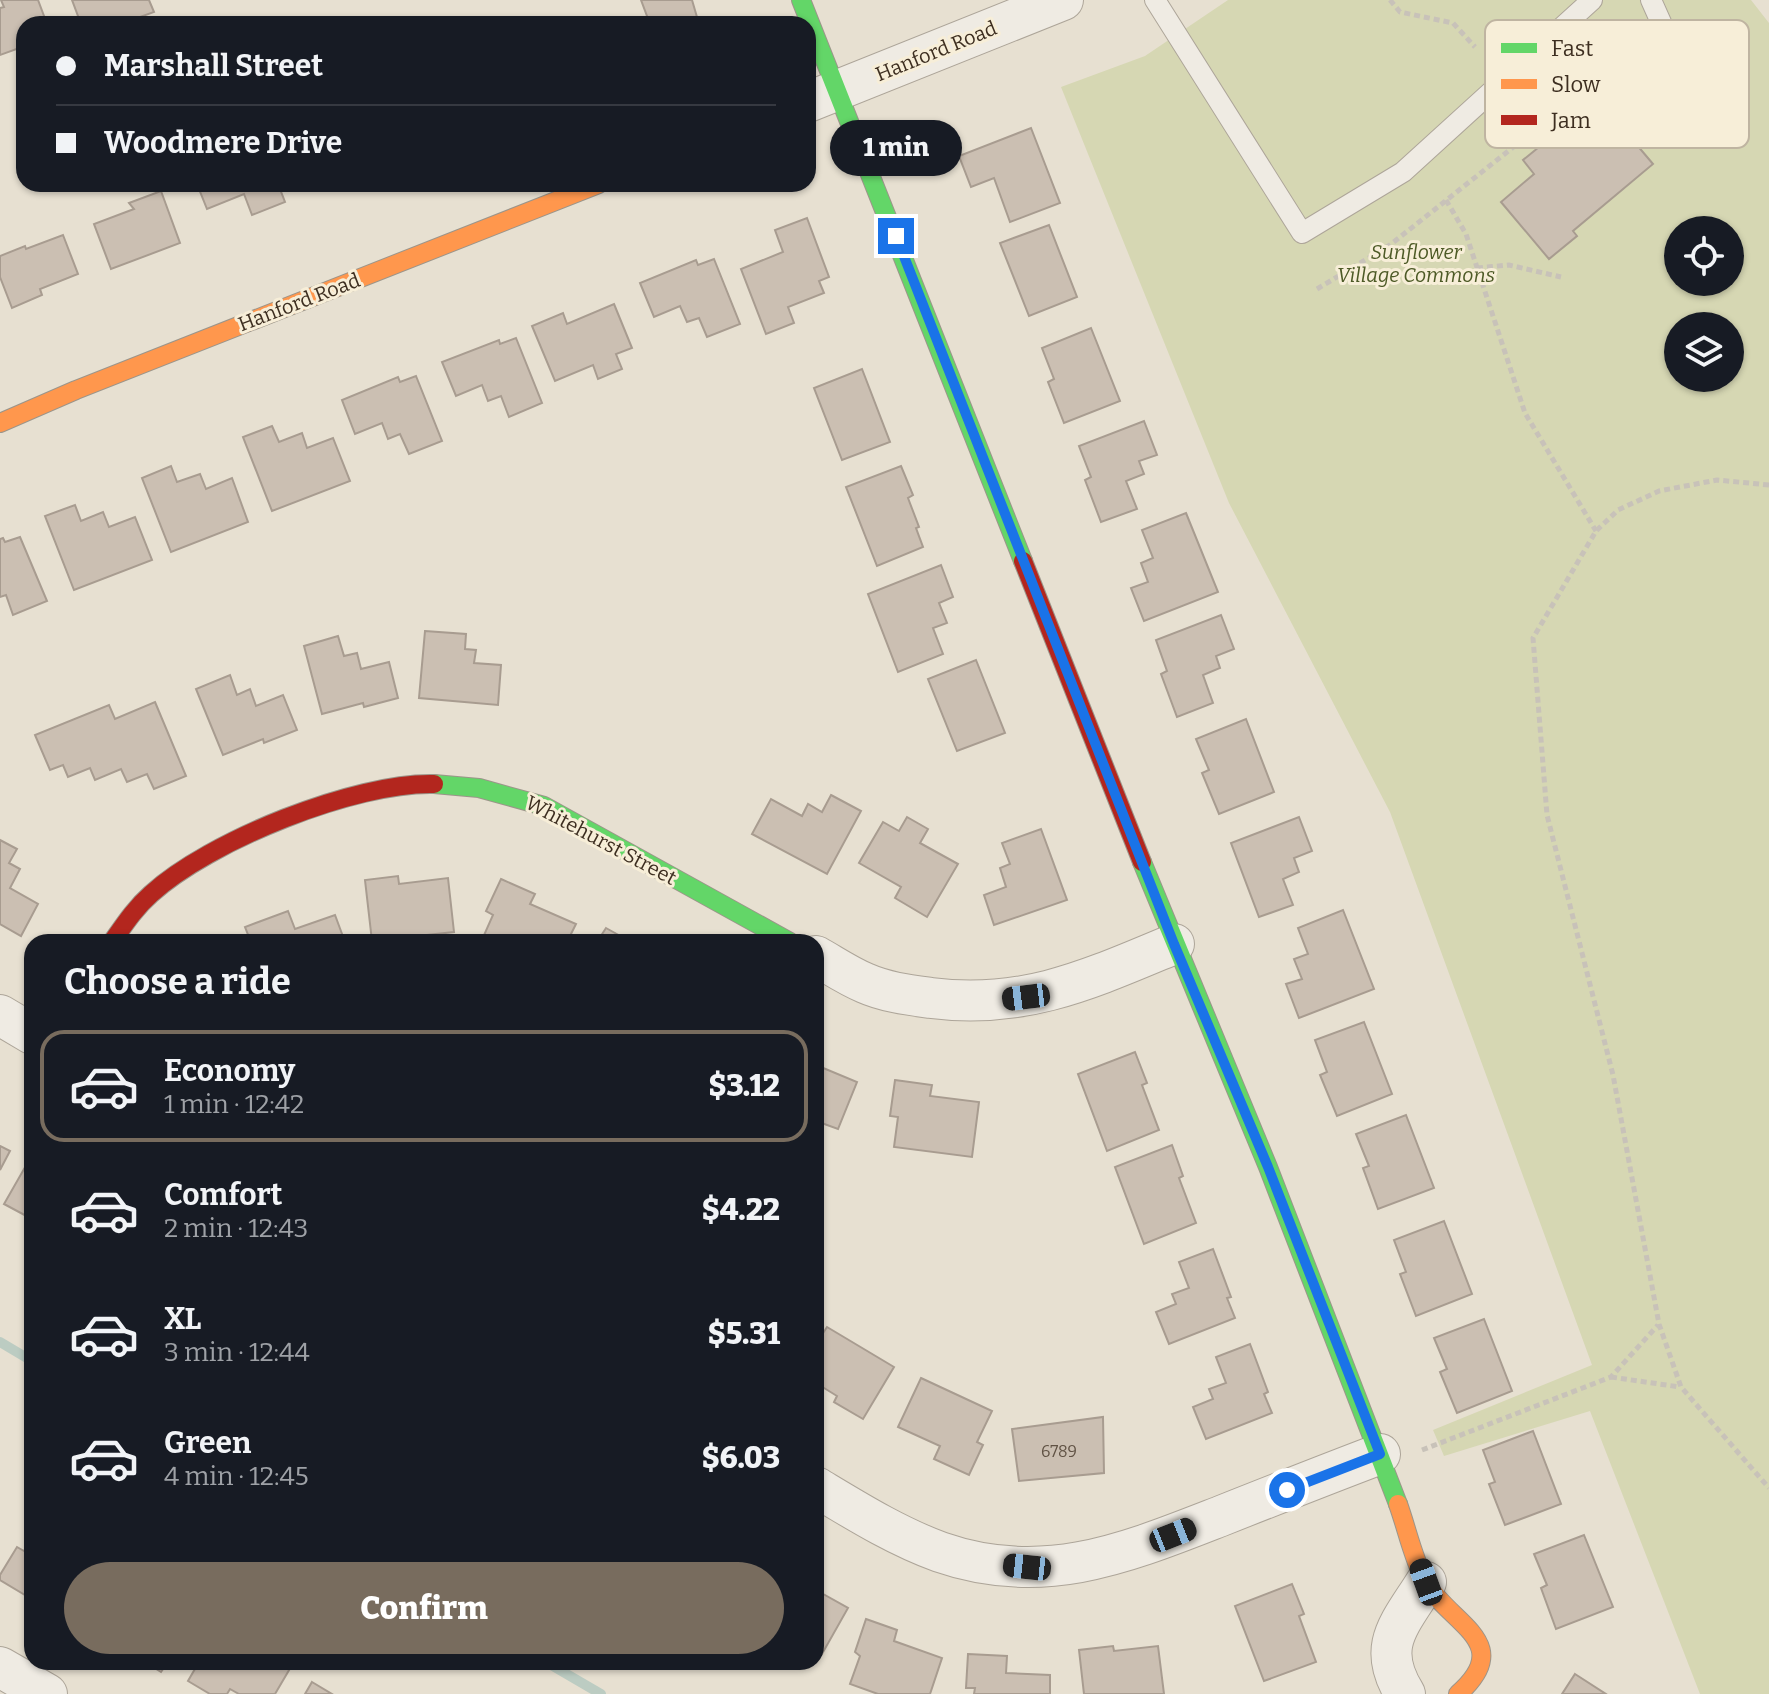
<!DOCTYPE html>
<html lang="en">
<head>
<meta charset="utf-8">
<style>
  body { margin:0; font-family:Bitter,serif; background:#242831; color:#f1f3f6; height:100vh; display:flex; flex-direction:column; font-size:30px; white-space:nowrap }
  * { box-sizing:border-box; margin:0 }
  p { font-size:26px; color:#9ea1a6 }
  .icon { flex:none; width:44px; height:44px; fill:none; stroke:currentColor; stroke-width:2; stroke-linecap:round; stroke-linejoin:round }
  .map { position:relative; flex:1; overflow:hidden }
  .panel { position:absolute; left:24px; top:934px; width:800px; height:736px; display:flex; flex-direction:column; background:#171b24; border-radius:24px; box-shadow:0 2px 6px #0004 }
  .panel>* { flex:none }
  .hud { position:absolute; left:16px; top:16px; width:800px; height:176px; border-radius:24px; box-shadow:0 2px 6px #0004; display:grid; align-content:center; height:176px; padding:0 40px; background:#171b24 }
  .fabs { position:absolute; left:1664px; top:216px; display:grid; gap:16px }
  .fabs a { display:grid; place-items:center; width:80px; height:80px; border-radius:50%; background:#171b24; box-shadow:0 2px 6px #0004; font-size:40px }
  .end { position:absolute; width:36px; height:36px; margin:-18px; border:10px solid #1a73e8; background:#fff; box-shadow:0 0 0 4px #fff }
  .from { border-radius:50% }
  .bubble { position:absolute; height:56px; border-radius:28px; background:#171b24; box-shadow:0 2px 6px #0004; font-size:26px; font-weight:800; line-height:56px; text-align:center }
  .car { position:absolute; width:24px; height:48px; margin:-24px -12px; border-radius:10px; box-shadow:0 0 6px 2px #0007; background:linear-gradient(#222 24%,#8ab4d8 0 40%,#222 0 76%,#8ab4d8 0 86%,#222 0) }
  .hud b { display:flex; align-items:center; gap:28px; height:76px; font-size:30px }
  .hud b+b { border-top:2px solid #363941 }
  .hud i { width:20px; height:20px; background:#f1f3f6 }
  ul { padding:0; list-style:none }
  li { display:flex; align-items:center; gap:24px; height:112px; margin:0 16px 12px; padding:0 24px; border:4px solid transparent; border-radius:24px }
  li div { flex:1 }
  li b { display:block; font-size:30px }
  li em { font-style:normal; font-weight:800 }
  li.active { border-color:#786c5e }
  li>.icon { width:72px; height:72px; stroke-width:1.5 }
  h2 { padding:0 40px; font-size:36px; line-height:96px }
  .action { display:flex; gap:16px; margin-top:auto; padding:16px 40px }
  .action a { flex:1; height:92px; border-radius:48px; background:#786c5e; color:#fff; font-size:32px; font-weight:800; line-height:92px; text-align:center }
  .map>svg:first-child { display:block }
  .green { fill:#d6d7b3; fill-rule:evenodd }
  .lines { fill:none; stroke-linecap:round; stroke-linejoin:round }
  .stream { stroke:#bcccc2; stroke-width:10 }
  .building { fill:#cbbfb2; stroke:#a89c90; stroke-width:2 }
  .lane-casing { stroke:#ada599; stroke-width:22 }
  .street-casing { stroke:#ada599; stroke-width:42 }
  .fast-casing { stroke:#9c958a; stroke-width:20 }
  .slow-casing { stroke:#9c958a; stroke-width:20 }
  .jam-casing { stroke:#9c958a; stroke-width:20 }
  .path { stroke:#c8c2b9; stroke-width:5; stroke-dasharray:6 4; stroke-linecap:butt }
  .lane { stroke:#efebe3; stroke-width:20 }
  .street { stroke:#efebe3; stroke-width:40 }
  .fast { stroke:#63d668; stroke-width:18 }
  .slow { stroke:#ff974d; stroke-width:18 }
  .jam { stroke:#b3261e; stroke-width:18 }
  .route { stroke:#1a73e8; stroke-width:10 }
  .labels { text-anchor:middle; dominant-baseline:central; stroke-width:6; stroke-linejoin:round; paint-order:stroke }
  .number-label { font-size:16px; fill:#605244 }
  .street-label { font-size:20px; fill:#3d2e20; stroke:#f7eed8 }
  .park-label { font-size:20px; font-style:italic; fill:#4d5a26; stroke:#f7eed8 }
  .key { fill:#f7eed8; stroke:#bfb4a1; stroke-width:2 }
  .key-label { font-size:22px; fill:#3d2e20 }
</style>
</head>
<body>
<div class="map">
<svg width="1769" height="1694" viewBox="0 0 1769 1694">
  <rect width="100%" height="100%" fill="#e7e0d1"/>
  <path class="green" d="M 1228,0 L 1751,0 L 1769,23 L 1769,1694 L 1700,1694 L 1590,1411 L 1444,1456 L 1433,1430 L 1592,1365 L 1390,812 L 1229,503 L 1061,87 L 1145,56 ZM 1678,230 L 1730,230 L 1730,282 L 1678,282 ZM 1678,326 L 1730,326 L 1730,378 L 1678,378 Z"/>
  <g class="lines">
    <g class="stream">
      <path d="M 0,1342 L 32,1361"/>
      <path d="M 546,1662 L 601,1694"/>
    </g>
  </g>
  <g class="building">
    <path d="M 1,0 L 38,0 L 47,24 L 24,24 L 24,51 L 22,47 L 0,55 L 0,8 L 4,7 Z"/>
    <path d="M 72,0 L 149,0 L 154,12 L 121,24 L 81,24 Z"/>
    <path d="M 641,0 L 692,0 L 699,24 L 650,24 Z"/>
    <path d="M 1598,99 L 1653,164 L 1573,231 L 1577,236 L 1549,259 L 1501,202 L 1534,174 L 1523,160 Z"/>
    <path d="M 1031,128 L 1060,203 L 1010,222 L 994,178 L 971,187 L 959,156 Z"/>
    <path d="M 197,184 L 278,184 L 285,202 L 252,215 L 244,194 L 207,209 Z"/>
    <path d="M 161,191 L 180,243 L 111,269 L 94,224 L 134,209 L 129,203 Z"/>
    <path d="M 807,218 L 829,277 L 819,281 L 824,293 L 788,307 L 794,323 L 766,334 L 741,269 L 783,252 L 775,230 Z"/>
    <path d="M 1049,225 L 1077,297 L 1029,316 L 1000,243 Z"/>
    <path d="M 63,235 L 78,274 L 40,289 L 42,295 L 12,308 L 0,277 L 0,256 L 25,246 L 26,249 Z"/>
    <path d="M 714,259 L 740,324 L 707,337 L 699,318 L 687,322 L 680,306 L 654,317 L 640,283 L 696,260 L 698,265 Z"/>
    <path d="M 614,304 L 632,348 L 616,354 L 622,369 L 598,379 L 593,365 L 555,381 L 532,326 L 563,313 L 567,324 Z"/>
    <path d="M 1091,328 L 1120,401 L 1064,423 L 1048,382 L 1054,379 L 1042,348 Z"/>
    <path d="M 516,338 L 542,403 L 509,417 L 501,396 L 488,401 L 482,385 L 456,396 L 442,362 L 499,340 L 500,344 Z"/>
    <path d="M 862,369 L 890,442 L 842,460 L 814,388 Z"/>
    <path d="M 416,376 L 442,441 L 409,454 L 400,434 L 388,439 L 382,423 L 355,434 L 342,400 L 398,377 L 400,382 Z"/>
    <path d="M 1144,421 L 1157,455 L 1139,461 L 1144,474 L 1126,481 L 1137,509 L 1101,522 L 1085,480 L 1091,477 L 1079,446 Z"/>
    <path d="M 272,426 L 279,442 L 302,433 L 307,448 L 333,438 L 350,481 L 272,511 L 243,437 Z"/>
    <path d="M 171,466 L 177,482 L 200,474 L 206,489 L 232,478 L 248,522 L 171,552 L 142,478 Z"/>
    <path d="M 901,466 L 913,495 L 908,498 L 919,527 L 916,528 L 923,547 L 877,566 L 846,487 Z"/>
    <path d="M 75,505 L 81,521 L 103,512 L 109,527 L 135,517 L 152,560 L 74,590 L 45,516 Z"/>
    <path d="M 1186,513 L 1218,592 L 1144,621 L 1131,588 L 1148,582 L 1141,563 L 1153,558 L 1142,530 Z"/>
    <path d="M 20,537 L 47,601 L 13,615 L 6,595 L 0,597 L 0,539 L 3,538 L 5,542 Z"/>
    <path d="M 941,565 L 953,597 L 939,603 L 947,623 L 933,628 L 943,654 L 898,672 L 868,594 Z"/>
    <path d="M 1221,615 L 1234,649 L 1216,656 L 1220,668 L 1203,675 L 1213,703 L 1177,717 L 1161,674 L 1167,671 L 1156,640 Z"/>
    <path d="M 425,631 L 466,634 L 465,649 L 476,650 L 474,663 L 501,665 L 498,705 L 419,698 Z"/>
    <path d="M 338,636 L 344,656 L 357,653 L 361,669 L 389,662 L 398,698 L 364,707 L 363,703 L 322,714 L 304,646 Z"/>
    <path d="M 976,660 L 1005,733 L 957,751 L 928,679 Z"/>
    <path d="M 230,675 L 237,695 L 250,689 L 256,706 L 283,695 L 297,730 L 264,743 L 263,739 L 223,755 L 196,689 Z"/>
    <path d="M 155,702 L 186,776 L 154,789 L 147,774 L 127,782 L 121,769 L 95,780 L 90,768 L 68,777 L 63,765 L 50,770 L 35,735 L 109,705 L 115,719 Z"/>
    <path d="M 1246,719 L 1274,792 L 1219,814 L 1202,773 L 1209,770 L 1196,739 Z"/>
    <path d="M 831,795 L 861,811 L 827,874 L 752,834 L 771,799 L 802,816 L 808,804 L 822,812 Z"/>
    <path d="M 907,817 L 928,829 L 920,843 L 958,864 L 927,917 L 895,898 L 901,887 L 859,863 L 883,822 L 899,831 Z"/>
    <path d="M 1299,817 L 1312,851 L 1294,858 L 1299,872 L 1283,879 L 1293,905 L 1259,917 L 1231,843 Z"/>
    <path d="M 1041,829 L 1067,900 L 994,925 L 984,895 L 1006,887 L 1000,868 L 1010,864 L 1002,843 Z"/>
    <path d="M 0,840 L 17,849 L 9,863 L 20,869 L 10,888 L 38,904 L 21,936 L 0,924 Z"/>
    <path d="M 398,876 L 399,884 L 448,878 L 454,932 L 372,941 L 365,880 Z"/>
    <path d="M 501,879 L 535,894 L 530,904 L 576,924 L 567,942 L 481,942 L 493,915 L 486,911 Z"/>
    <path d="M 1343,910 L 1374,989 L 1299,1018 L 1286,984 L 1302,979 L 1294,959 L 1308,954 L 1298,928 Z"/>
    <path d="M 288,911 L 295,929 L 335,915 L 345,942 L 251,942 L 245,927 Z"/>
    <path d="M 606,928 L 631,942 L 597,942 Z"/>
    <path d="M 1364,1022 L 1392,1094 L 1337,1116 L 1320,1075 L 1327,1072 L 1315,1040 Z"/>
    <path d="M 1135,1052 L 1147,1083 L 1142,1085 L 1159,1130 L 1107,1151 L 1078,1074 Z"/>
    <path d="M 816,1065 L 857,1082 L 838,1129 L 816,1121 Z"/>
    <path d="M 895,1080 L 932,1085 L 930,1096 L 979,1102 L 972,1157 L 894,1147 L 898,1117 L 890,1116 Z"/>
    <path d="M 1406,1115 L 1434,1188 L 1378,1209 L 1363,1168 L 1369,1166 L 1356,1134 Z"/>
    <path d="M 1172,1145 L 1183,1176 L 1179,1178 L 1196,1223 L 1144,1244 L 1115,1167 Z"/>
    <path d="M 0,1146 L 10,1151 L 0,1170 Z"/>
    <path d="M 32,1155 L 32,1219 L 4,1204 Z"/>
    <path d="M 1444,1221 L 1472,1294 L 1416,1316 L 1400,1274 L 1406,1272 L 1394,1240 Z"/>
    <path d="M 1213,1249 L 1231,1297 L 1227,1298 L 1235,1318 L 1169,1344 L 1156,1312 L 1176,1304 L 1172,1294 L 1189,1288 L 1179,1262 Z"/>
    <path d="M 1484,1319 L 1512,1391 L 1457,1413 L 1440,1372 L 1447,1369 L 1434,1338 Z"/>
    <path d="M 827,1327 L 894,1367 L 863,1419 L 834,1402 L 837,1396 L 816,1383 L 816,1344 Z"/>
    <path d="M 1250,1344 L 1268,1392 L 1264,1394 L 1272,1413 L 1206,1439 L 1193,1407 L 1213,1399 L 1209,1389 L 1226,1383 L 1216,1357 Z"/>
    <path d="M 921,1378 L 992,1411 L 977,1442 L 983,1445 L 969,1475 L 934,1459 L 940,1446 L 898,1427 Z"/>
    <path d="M 1103,1417 L 1104,1473 L 1019,1481 L 1012,1429 Z"/>
    <path d="M 1533,1431 L 1561,1504 L 1505,1525 L 1489,1484 L 1495,1482 L 1483,1450 Z"/>
    <path d="M 1584,1535 L 1613,1607 L 1556,1629 L 1541,1588 L 1547,1585 L 1534,1554 Z"/>
    <path d="M 32,1538 L 32,1596 L 30,1598 L 0,1580 L 0,1575 L 17,1547 L 24,1551 Z"/>
    <path d="M 1292,1584 L 1304,1614 L 1299,1616 L 1316,1662 L 1264,1681 L 1235,1606 Z"/>
    <path d="M 816,1590 L 848,1608 L 822,1654 L 816,1651 Z"/>
    <path d="M 866,1619 L 897,1630 L 894,1641 L 942,1658 L 930,1694 L 878,1694 L 850,1684 L 860,1656 L 855,1652 Z"/>
    <path d="M 1113,1646 L 1114,1651 L 1158,1646 L 1164,1694 L 1084,1694 L 1079,1650 Z"/>
    <path d="M 968,1654 L 1007,1656 L 1006,1673 L 1050,1675 L 1050,1694 L 974,1694 L 975,1688 L 966,1688 Z"/>
    <path d="M 145,1662 L 168,1662 L 161,1672 Z"/>
    <path d="M 199,1662 L 287,1662 L 292,1665 L 275,1694 L 239,1694 L 230,1689 L 227,1694 L 210,1694 L 188,1681 Z"/>
    <path d="M 1575,1674 L 1606,1694 L 1562,1694 Z"/>
    <path d="M 312,1682 L 332,1694 L 305,1694 Z"/>
  </g>
  <g class="lines">
    <defs>
      <g id="lane">
        <path d="M 1155,0 L 1302,233 L 1403,172 L 1592,0"/>
        <path d="M 1610,103 L 1672,47 L 1651,0"/>
      </g>
      <g id="street">
        <path d="M 808,102 L 1063,0"/>
        <path d="M 816,956 C 832,965 848,976 865,983 C 885,992 909,995 931,998 C 1024,1010 1090,979 1174,944"/>
        <path d="M 0,1015 L 32,1034"/>
        <path d="M 816,1487 C 856,1511 896,1536 940,1552 C 1043,1588 1126,1553 1221,1516 C 1274,1495 1327,1474 1380,1454"/>
        <path d="M 0,1667 L 47,1694"/>
        <path d="M 1405,1694 C 1375,1646 1400,1624 1426,1582"/>
      </g>
      <g id="fast">
        <path d="M 801,0 L 1023,561"/>
        <path d="M 434,784 L 479,788 L 544,806 L 790,942"/>
        <path d="M 1142,862 L 1268,1167 L 1398,1504"/>
      </g>
      <g id="slow">
        <path d="M 0,423 L 76,390 L 599,184"/>
        <path d="M 1398,1504 C 1407,1529 1413,1558 1425,1581 C 1449,1624 1517,1642 1458,1694"/>
      </g>
      <g id="jam">
        <path d="M 1023,561 L 1142,862"/>
        <path d="M 112,942 C 124,925 135,908 151,894 C 209,841 355,782 434,784"/>
      </g>
    </defs>
    <use href="#lane" class="lane-casing"/>
    <use href="#street" class="street-casing"/>
    <use href="#fast" class="fast-casing"/>
    <use href="#slow" class="slow-casing"/>
    <use href="#jam" class="jam-casing"/>
    <g class="path">
      <path d="M 1390,0 L 1400,12 L 1453,23 L 1475,47"/>
      <path d="M 1446,200 L 1466,234 L 1525,413 L 1596,531"/>
      <path d="M 1477,268 L 1509,265 L 1561,277"/>
      <path d="M 1317,289 L 1390,245 L 1541,125 L 1625,41"/>
      <path d="M 1769,485 L 1717,480 L 1659,491 L 1618,510 L 1596,531 L 1533,638 L 1547,815 L 1613,1075 L 1659,1324 L 1681,1387 L 1769,1488"/>
      <path d="M 1611,1377 L 1680,1387"/>
      <path d="M 1422,1450 L 1611,1377 L 1658,1325"/>
    </g>
    <use href="#lane" class="lane"/>
    <use href="#street" class="street"/>
    <use href="#fast" class="fast"/>
    <use href="#slow" class="slow"/>
    <use href="#jam" class="jam"/>
  </g>
  <g class="lines">
    <path class="route" d="M 896,236 L 1174,944 L 1268,1167 L 1380,1454 L 1287,1490"/>
  </g>
  <g class="labels">
    <g class="number-label">
      <text x="1059" y="1451">6789</text>
    </g>
    <g class="street-label">
      <text transform="translate(936 51) rotate(-22)">Hanford Road</text>
      <text transform="translate(299 302) rotate(-21)">Hanford Road</text>
      <text transform="translate(601 840) rotate(28)">Whitehurst Street</text>
    </g>
    <g class="park-label">
      <text x="1416" y="252">Sunflower<tspan x="1416" dy="23">Village Commons</tspan></text>
    </g>
  </g>
  <rect x="1485" y="20" width="264" height="128" rx="12" class="key"/>
  <rect x="1501" y="43" width="36" height="10" fill="#63d668"/>
  <rect x="1501" y="79" width="36" height="10" fill="#ff974d"/>
  <rect x="1501" y="115" width="36" height="10" fill="#b3261e"/>
  <g class="key-label">
    <text x="1551" y="56">Fast</text>
    <text x="1551" y="92">Slow</text>
    <text x="1551" y="128">Jam</text>
  </g>
</svg>
<div class="fabs">
<a><svg class="icon" aria-label="locate" viewBox="0 0 24 24"><circle cx="12" cy="12" r="6"/><path d="M12 2v4M12 18v4M2 12h4M18 12h4"/></svg></a>
<a><svg class="icon" aria-label="layers" viewBox="0 0 24 24"><path d="M12 4l9 5-9 5-9-5zM3 14l9 5 9-5"/></svg></a>
</div>
<i class="end from" style="left:1287px;top:1490px"></i>
<i class="end" style="left:896px;top:236px"></i>
<div class="bubble" style="left:830px;top:120px;width:132px">1 min</div>
<i class="car" style="left:1026px;top:997px;rotate:263deg"></i>
<i class="car" style="left:1173px;top:1535px;rotate:68deg"></i>
<i class="car" style="left:1027px;top:1567px;rotate:276deg"></i>
<i class="car" style="left:1426px;top:1582px;rotate:340deg"></i>
<div class="hud">
<b><i class="from"></i>Marshall Street</b>
<b><i></i>Woodmere Drive</b>
</div>
<section class="panel">
<h2>Choose a ride</h2>
<ul>
<li class="active"><svg class="icon" aria-label="car" viewBox="0 0 24 24"><path d="M5 17H2v-5l4-1 3-4h7l3 4 3 1v5h-3M9 17h6M6 11h13"/><circle cx="7" cy="17" r="2"/><circle cx="17" cy="17" r="2"/></svg><div><b>Economy</b><p>1 min · 12:42</p></div><em>$3.12</em></li>
<li><svg class="icon" aria-label="car" viewBox="0 0 24 24"><path d="M5 17H2v-5l4-1 3-4h7l3 4 3 1v5h-3M9 17h6M6 11h13"/><circle cx="7" cy="17" r="2"/><circle cx="17" cy="17" r="2"/></svg><div><b>Comfort</b><p>2 min · 12:43</p></div><em>$4.22</em></li>
<li><svg class="icon" aria-label="car" viewBox="0 0 24 24"><path d="M5 17H2v-5l4-1 3-4h7l3 4 3 1v5h-3M9 17h6M6 11h13"/><circle cx="7" cy="17" r="2"/><circle cx="17" cy="17" r="2"/></svg><div><b>XL</b><p>3 min · 12:44</p></div><em>$5.31</em></li>
<li><svg class="icon" aria-label="car" viewBox="0 0 24 24"><path d="M5 17H2v-5l4-1 3-4h7l3 4 3 1v5h-3M9 17h6M6 11h13"/><circle cx="7" cy="17" r="2"/><circle cx="17" cy="17" r="2"/></svg><div><b>Green</b><p>4 min · 12:45</p></div><em>$6.03</em></li>
</ul>
<div class="action"><a>Confirm</a></div>
</section>
</div>
</body>
</html>
